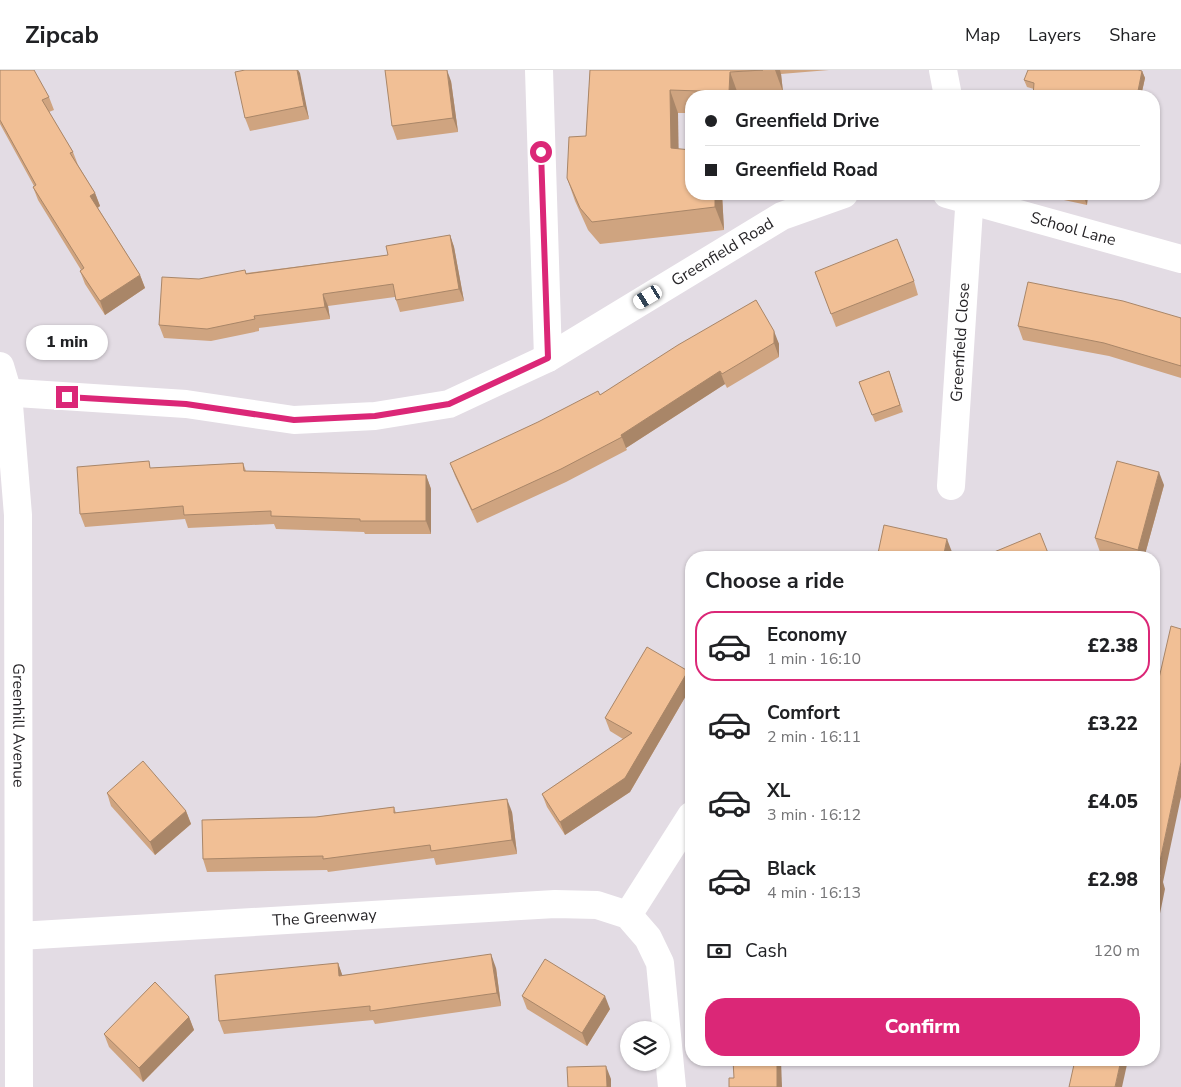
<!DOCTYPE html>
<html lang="en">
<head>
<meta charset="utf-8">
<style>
  body { margin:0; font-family:"Nunito Sans",sans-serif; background:#f6f6f6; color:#202124; height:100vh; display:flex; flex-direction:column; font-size:19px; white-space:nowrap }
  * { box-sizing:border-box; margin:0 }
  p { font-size:16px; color:#757577 }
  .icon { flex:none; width:28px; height:28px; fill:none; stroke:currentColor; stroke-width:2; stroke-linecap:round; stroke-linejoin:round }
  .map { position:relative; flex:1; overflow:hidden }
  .side { position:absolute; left:685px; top:481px; width:475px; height:515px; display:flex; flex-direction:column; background:#fff; border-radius:20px; box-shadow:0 1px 4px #0004 }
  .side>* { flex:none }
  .hud { position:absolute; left:685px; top:20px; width:475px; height:110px; border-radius:20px; box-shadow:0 1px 4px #0004; display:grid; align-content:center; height:110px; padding:0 20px; background:#fff }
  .fabs { position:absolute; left:620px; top:951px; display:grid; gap:10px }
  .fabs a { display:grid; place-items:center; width:50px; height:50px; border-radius:50%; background:#fff; box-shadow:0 1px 4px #0004; font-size:25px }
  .end { position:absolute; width:22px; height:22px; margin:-11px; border:6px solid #db2777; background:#fff; box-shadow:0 0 0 2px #fff }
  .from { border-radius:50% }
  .bubble { position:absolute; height:35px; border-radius:18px; background:#fff; box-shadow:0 1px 4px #0004; font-size:16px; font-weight:800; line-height:35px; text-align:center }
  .car { position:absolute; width:15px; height:30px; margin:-15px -8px; border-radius:6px; box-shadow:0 0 4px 1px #0007; background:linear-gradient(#fff 24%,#345 0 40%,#fff 0 76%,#345 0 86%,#fff 0) }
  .hud b { display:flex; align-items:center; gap:18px; height:48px; font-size:19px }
  .hud b+b { border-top:1px solid #e0e0e0 }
  .hud i { width:12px; height:12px; background:#202124 }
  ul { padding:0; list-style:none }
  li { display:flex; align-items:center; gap:15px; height:70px; margin:0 10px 8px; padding:0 10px; border:2px solid transparent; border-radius:20px }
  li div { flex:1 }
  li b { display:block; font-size:19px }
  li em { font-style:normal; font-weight:800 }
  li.active { border-color:#db2777 }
  li>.icon { width:45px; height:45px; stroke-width:1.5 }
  h2 { padding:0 20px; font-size:22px; line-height:60px }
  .pay { display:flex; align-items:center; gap:12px; height:55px; padding:0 20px; font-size:19px }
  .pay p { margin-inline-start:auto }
  .button { display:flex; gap:10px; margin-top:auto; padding:10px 20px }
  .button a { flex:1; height:58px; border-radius:20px; background:#db2777; color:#fff; font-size:20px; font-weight:800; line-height:58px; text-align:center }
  header { display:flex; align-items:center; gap:30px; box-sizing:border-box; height:70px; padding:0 25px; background:#fff; border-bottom:1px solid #e0e0e0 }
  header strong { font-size:24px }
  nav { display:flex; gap:28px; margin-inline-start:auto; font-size:18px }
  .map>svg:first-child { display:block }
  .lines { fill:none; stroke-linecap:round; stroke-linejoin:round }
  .street { stroke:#fff; stroke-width:28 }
  .secondary { stroke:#fff; stroke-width:28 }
  .wall { fill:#cfa480 }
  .shaded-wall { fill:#a98668 }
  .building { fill:#f1bf95; stroke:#a98668 }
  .route { stroke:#db2777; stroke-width:6 }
  .labels { text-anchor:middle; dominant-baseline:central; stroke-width:5; stroke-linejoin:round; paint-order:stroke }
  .street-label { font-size:16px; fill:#272528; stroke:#fff }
</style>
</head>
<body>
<header>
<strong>Zipcab</strong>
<nav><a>Map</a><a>Layers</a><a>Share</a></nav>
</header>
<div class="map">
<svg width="1181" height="1017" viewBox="0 0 1181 1017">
  <rect width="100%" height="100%" fill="#e3dce4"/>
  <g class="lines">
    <g class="street">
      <path d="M 539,0 L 548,288"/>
      <path d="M 943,0 L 948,26"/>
      <path id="s1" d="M 947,124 L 1181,189"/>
      <path id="s2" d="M 0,322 L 186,334 L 294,350 L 375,346 L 449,334 L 548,288 L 782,146 L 844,124"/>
      <path id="s3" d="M 951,416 L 970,124"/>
      <path d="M 628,845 L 691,746"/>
      <path id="s4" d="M 19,866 L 555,834 L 597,835 L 628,845 L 648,868 L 660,893 L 672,1017"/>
    </g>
    <path class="secondary" id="s5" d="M 0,296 L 8,323 L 18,445 L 19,1017"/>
  </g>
  <g class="wall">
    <path d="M 0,0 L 49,27 L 54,40 L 49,42 L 73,82 L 78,95 L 95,123 L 100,136 L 98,138 L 140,205 L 145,218 L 105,245 L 85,214 L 80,201 L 81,200 L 38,130 L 33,117 L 34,116 L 0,54 Z"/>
    <path d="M 245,0 L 298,0 L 309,49 L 250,61 L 245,48 Z"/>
    <path d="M 590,0 L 829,0 L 781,4 L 783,22 L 738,24 L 738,26 L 691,26 L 691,43 L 678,43 L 678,79 L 691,124 L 722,124 L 724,160 L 600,174 L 588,160 L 575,131 L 567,108 L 586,66 Z"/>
    <path d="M 1142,1 L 1145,8 L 1141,26 L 1033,26 L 1034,19 L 1027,17 L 1024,10 Z"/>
    <path d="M 451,11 L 458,62 L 397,70 L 392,56 Z"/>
    <path d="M 1049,124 L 1088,124 L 1087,135 L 1050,127 Z"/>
    <path d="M 450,165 L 454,177 L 464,231 L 400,242 L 395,227 L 328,236 L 330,249 L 259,258 L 259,261 L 211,271 L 164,268 L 159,255 L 199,209 L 388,185 Z"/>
    <path d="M 815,202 L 914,211 L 918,225 L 836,257 Z"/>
    <path d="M 756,230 L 779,274 L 779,287 L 727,318 L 725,314 L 626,378 L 627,380 L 566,412 L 477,453 L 455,406 L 450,393 L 600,325 Z"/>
    <path d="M 1181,248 L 1181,308 L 1109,286 L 1023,270 L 1018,256 Z"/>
    <path d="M 889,301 L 903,342 L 875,352 L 859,312 Z"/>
    <path d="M 243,393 L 246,401 L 426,405 L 431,419 L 431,464 L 365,464 L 364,462 L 276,459 L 274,454 L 188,458 L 185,449 L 85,457 L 80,444 L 152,398 Z"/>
    <path d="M 1164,415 L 1144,488 L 1121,488 L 1100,482 L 1095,468 Z"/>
    <path d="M 688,601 L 691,610 L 691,617 L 630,722 L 565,765 L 547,737 L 542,724 L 623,669 L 610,661 L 605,648 Z"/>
    <path d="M 107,723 L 186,741 L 191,754 L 155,785 L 111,736 Z"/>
    <path d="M 394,737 L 396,743 L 512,742 L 517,784 L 436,795 L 434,788 L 328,802 L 327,800 L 207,802 L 203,789 L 316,747 Z"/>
    <path d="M 338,893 L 342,905 L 496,898 L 501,936 L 375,954 L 373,950 L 224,964 L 219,951 Z"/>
    <path d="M 522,926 L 610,939 L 587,976 L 527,939 Z"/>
    <path d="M 189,947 L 194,960 L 143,1012 L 109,977 L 104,964 Z"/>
  </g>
  <g class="shaded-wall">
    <path d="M 297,0 L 298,0 L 300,3 L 309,49 L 304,36 Z"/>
    <path d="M 447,0 L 451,11 L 458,62 L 453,48 Z"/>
    <path d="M 775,0 L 780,0 L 781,4 L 783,22 Z"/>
    <path d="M 1142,1 L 1145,8 L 1141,26 L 1137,26 Z"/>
    <path d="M 730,2 L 738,24 L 738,26 L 730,26 L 729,22 Z"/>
    <path d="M 670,20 L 678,43 L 679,100 L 671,78 Z"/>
    <path d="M 95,123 L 100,136 L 95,139 L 90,126 Z"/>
    <path d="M 715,124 L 722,124 L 724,160 L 715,137 Z"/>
    <path d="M 1085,124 L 1088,124 L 1087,135 L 1084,128 Z"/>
    <path d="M 450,165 L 454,177 L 464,231 L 459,219 Z"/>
    <path d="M 140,205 L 145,218 L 105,245 L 100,231 Z"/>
    <path d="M 323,224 L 328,236 L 330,249 L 325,237 Z"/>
    <path d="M 774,261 L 779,274 L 779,287 L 774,273 Z"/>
    <path d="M 720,301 L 725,314 L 626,378 L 621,365 Z"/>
    <path d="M 1159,402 L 1164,415 L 1144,488 L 1140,488 L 1138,480 Z"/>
    <path d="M 426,405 L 431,419 L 431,464 L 426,451 Z"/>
    <path d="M 947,469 L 952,482 L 951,488 L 943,488 Z"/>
    <path d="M 688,601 L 691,610 L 691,617 L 630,722 L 565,765 L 560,752 Z"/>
    <path d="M 1181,692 L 1181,727 L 1163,812 L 1165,819 L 1154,873 L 1154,837 L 1157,805 Z"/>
    <path d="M 507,729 L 512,742 L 517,784 L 512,770 Z"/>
    <path d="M 186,741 L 191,754 L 155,785 L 150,772 Z"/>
    <path d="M 491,884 L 496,898 L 501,936 L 497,923 Z"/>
    <path d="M 338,893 L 343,907 L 339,906 Z"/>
    <path d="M 605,926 L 610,939 L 587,976 L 582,963 Z"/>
    <path d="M 189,947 L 194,960 L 143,1012 L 139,998 Z"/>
    <path d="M 777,990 L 781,990 L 782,1017 L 777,1017 Z"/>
    <path d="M 1121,990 L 1128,990 L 1122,1017 L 1115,1017 Z"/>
    <path d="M 606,996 L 611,1009 L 611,1017 L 607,1017 Z"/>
  </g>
  <g class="building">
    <path d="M 0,0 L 34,0 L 49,27 L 42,30 L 73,82 L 70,83 L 95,123 L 90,126 L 140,205 L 100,231 L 80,201 L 84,198 L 33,117 L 36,115 L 0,50 Z"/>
    <path d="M 245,0 L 297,0 L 304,36 L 245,48 L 235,2 Z"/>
    <path d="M 385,0 L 447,0 L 453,48 L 392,56 Z"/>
    <path d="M 590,0 L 763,0 L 730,2 L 729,22 L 670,20 L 671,78 L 691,80 L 691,124 L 715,124 L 715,137 L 592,152 L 580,138 L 567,108 L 569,67 L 586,66 Z"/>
    <path d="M 1028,0 L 1138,0 L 1142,1 L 1137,26 L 1033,26 L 1034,13 L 1024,10 Z"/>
    <path d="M 1065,124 L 1085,124 L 1084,128 Z"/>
    <path d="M 450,165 L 459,219 L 396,230 L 393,214 L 323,224 L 325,237 L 254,246 L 255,249 L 207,259 L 159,255 L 162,207 L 199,209 L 245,200 L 246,204 L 388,185 L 386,176 Z"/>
    <path d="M 897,169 L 914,211 L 831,244 L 815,202 Z"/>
    <path d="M 1028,212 L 1123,231 L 1181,248 L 1181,296 L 1104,273 L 1018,256 Z"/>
    <path d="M 756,230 L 774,261 L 774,273 L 722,304 L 720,301 L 621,365 L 622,367 L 561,399 L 472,440 L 450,393 L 538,352 L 598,321 L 600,325 L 678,275 Z"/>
    <path d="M 889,301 L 900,335 L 872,345 L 859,312 Z"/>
    <path d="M 149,391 L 150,398 L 243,393 L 244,401 L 426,405 L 426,451 L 360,451 L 360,449 L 271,446 L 271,441 L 184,445 L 183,436 L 80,444 L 77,397 Z"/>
    <path d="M 1117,391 L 1159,402 L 1138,480 L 1095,468 Z"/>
    <path d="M 884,455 L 947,469 L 943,488 L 877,488 Z"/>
    <path d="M 1040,463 L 1050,488 L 982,488 L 982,487 Z"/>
    <path d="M 1171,556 L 1181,559 L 1181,692 L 1157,805 L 1161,805 L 1154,837 L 1154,630 Z"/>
    <path d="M 647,577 L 688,601 L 625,708 L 560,752 L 542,724 L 632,663 L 605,648 Z"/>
    <path d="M 143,691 L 186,741 L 150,772 L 107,723 Z"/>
    <path d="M 507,729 L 512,770 L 431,781 L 430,775 L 323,789 L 323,786 L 203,789 L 202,750 L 316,747 L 394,737 L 394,743 Z"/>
    <path d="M 491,884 L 497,923 L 370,941 L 370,936 L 219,951 L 215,905 L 338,893 L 339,906 Z"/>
    <path d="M 545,889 L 605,926 L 582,963 L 522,926 Z"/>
    <path d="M 155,912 L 189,947 L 139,998 L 104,964 Z"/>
    <path d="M 733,990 L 777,990 L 777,1017 L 729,1017 L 729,1008 L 734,1008 Z"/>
    <path d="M 1075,990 L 1121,990 L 1115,1017 L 1069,1017 Z"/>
    <path d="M 606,996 L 607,1017 L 568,1017 L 567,997 Z"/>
  </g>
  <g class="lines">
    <path class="route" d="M 67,327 L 186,334 L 294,350 L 375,346 L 449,334 L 548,288 L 541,82"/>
  </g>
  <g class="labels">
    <g class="street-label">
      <text stroke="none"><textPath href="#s1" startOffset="131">School Lane</textPath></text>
      <text stroke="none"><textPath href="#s2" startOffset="765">Greenfield Road</textPath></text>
      <text stroke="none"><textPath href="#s3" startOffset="144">Greenfield Close</textPath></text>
      <text stroke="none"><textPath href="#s5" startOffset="361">Greenhill Avenue</textPath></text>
      <text stroke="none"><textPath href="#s4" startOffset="306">The Greenway</textPath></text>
    </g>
  </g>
</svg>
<div class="fabs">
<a><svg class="icon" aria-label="layers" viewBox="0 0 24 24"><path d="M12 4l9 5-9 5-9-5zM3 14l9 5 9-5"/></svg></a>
</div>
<i class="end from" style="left:541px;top:82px"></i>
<i class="end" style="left:67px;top:327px"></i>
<div class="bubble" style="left:26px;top:255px;width:82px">1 min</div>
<i class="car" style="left:648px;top:227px;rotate:239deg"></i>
<div class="hud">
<b><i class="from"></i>Greenfield Drive</b>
<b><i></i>Greenfield Road</b>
</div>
<section class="side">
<h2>Choose a ride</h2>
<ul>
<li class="active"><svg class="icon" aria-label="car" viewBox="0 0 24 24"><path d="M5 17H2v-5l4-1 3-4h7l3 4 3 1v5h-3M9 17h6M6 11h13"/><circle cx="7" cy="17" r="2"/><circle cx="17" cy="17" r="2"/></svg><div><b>Economy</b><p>1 min · 16:10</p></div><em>£2.38</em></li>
<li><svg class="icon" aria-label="car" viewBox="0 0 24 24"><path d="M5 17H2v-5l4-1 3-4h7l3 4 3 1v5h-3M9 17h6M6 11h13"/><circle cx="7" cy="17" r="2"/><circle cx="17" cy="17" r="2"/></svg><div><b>Comfort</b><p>2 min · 16:11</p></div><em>£3.22</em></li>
<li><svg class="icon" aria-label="car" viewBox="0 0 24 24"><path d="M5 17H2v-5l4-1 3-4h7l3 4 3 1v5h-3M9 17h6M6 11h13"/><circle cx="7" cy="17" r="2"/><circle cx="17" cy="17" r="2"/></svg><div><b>XL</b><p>3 min · 16:12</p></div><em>£4.05</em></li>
<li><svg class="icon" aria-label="car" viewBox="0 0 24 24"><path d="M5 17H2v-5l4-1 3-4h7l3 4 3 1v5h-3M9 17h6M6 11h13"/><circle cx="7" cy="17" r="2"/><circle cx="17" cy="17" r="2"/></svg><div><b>Black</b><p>4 min · 16:13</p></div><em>£2.98</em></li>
</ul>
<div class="pay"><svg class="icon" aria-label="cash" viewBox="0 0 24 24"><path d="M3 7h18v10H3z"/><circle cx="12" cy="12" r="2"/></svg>Cash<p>120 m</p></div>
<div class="button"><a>Confirm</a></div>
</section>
</div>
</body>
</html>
